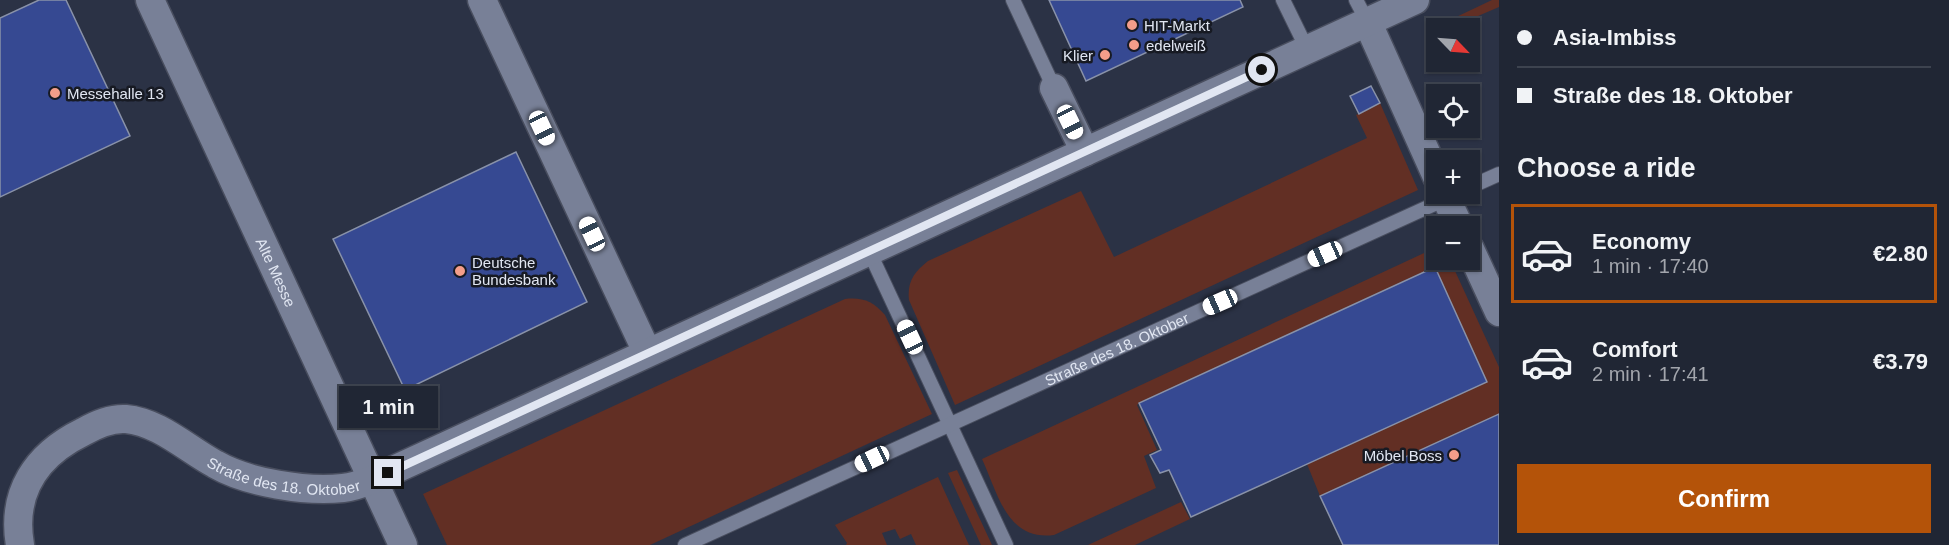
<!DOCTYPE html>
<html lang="en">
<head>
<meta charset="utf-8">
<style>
  body { margin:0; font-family:Helvetica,sans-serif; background:#2d3240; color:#f1f3f6; height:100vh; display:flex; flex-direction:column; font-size:22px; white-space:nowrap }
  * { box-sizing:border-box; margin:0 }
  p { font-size:20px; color:#a2a5ac }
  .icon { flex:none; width:33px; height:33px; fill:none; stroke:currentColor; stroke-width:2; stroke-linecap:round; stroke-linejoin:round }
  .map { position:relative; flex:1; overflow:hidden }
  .side { display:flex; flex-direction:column; background:#202634; width:450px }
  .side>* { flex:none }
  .guide { display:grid; align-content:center; height:132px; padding:0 18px; background:#202634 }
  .needle { width:39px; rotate:115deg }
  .buttons { position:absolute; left:1426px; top:18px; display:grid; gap:12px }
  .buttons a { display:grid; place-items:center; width:54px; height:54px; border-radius:0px; background:#202634; box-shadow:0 2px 4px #0004,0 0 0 2px #3d434f; font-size:30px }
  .end { position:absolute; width:27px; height:27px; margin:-14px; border:8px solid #e1e6f2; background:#111; box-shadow:0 0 0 3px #111 }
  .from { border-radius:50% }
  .bubble { position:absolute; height:42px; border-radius:0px; background:#202634; box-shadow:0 2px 4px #0004,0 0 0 2px #3d434f; font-size:20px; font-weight:800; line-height:42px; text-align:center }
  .car { position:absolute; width:18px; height:36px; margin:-18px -9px; border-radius:8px; box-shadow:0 0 4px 2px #0007; background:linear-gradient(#fff 24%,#345 0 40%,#fff 0 76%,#345 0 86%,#fff 0) }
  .guide b { display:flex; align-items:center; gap:21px; height:57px; font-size:22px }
  .guide b+b { border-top:2px solid #3d434f }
  .guide i { width:15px; height:15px; background:#f1f3f6 }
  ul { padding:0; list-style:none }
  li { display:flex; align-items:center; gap:18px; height:99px; margin:0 12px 9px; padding:0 6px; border:3px solid transparent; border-radius:0px }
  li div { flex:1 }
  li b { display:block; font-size:22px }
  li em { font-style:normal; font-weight:800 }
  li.current { border-color:#b45309 }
  li>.icon { width:54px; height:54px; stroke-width:1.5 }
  h2 { padding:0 18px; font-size:27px; line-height:72px }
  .button { display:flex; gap:12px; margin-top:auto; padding:12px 18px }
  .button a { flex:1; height:69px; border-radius:0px; background:#b45309; color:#fff; font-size:24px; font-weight:800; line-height:69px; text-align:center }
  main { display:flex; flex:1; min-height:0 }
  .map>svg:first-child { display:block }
  .green { fill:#622f24 }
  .building { fill:#364992; stroke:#8992a9; stroke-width:1.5 }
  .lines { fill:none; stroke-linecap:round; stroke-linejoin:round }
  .lane-casing { stroke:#494e5f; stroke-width:16 }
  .street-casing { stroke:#494e5f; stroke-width:31 }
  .lane { stroke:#788097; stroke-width:14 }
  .street { stroke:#788097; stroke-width:28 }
  .route { stroke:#e1e6f2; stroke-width:8 }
  .poi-dot { fill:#f49e8a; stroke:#171a23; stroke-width:2 }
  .labels { text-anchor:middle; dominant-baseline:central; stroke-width:5; stroke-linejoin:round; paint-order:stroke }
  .poi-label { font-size:15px; fill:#e1e6f2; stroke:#171a23; text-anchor:start }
  .street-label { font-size:15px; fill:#e1e6f2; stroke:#171a23 }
</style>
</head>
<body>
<main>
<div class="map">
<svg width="1499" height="545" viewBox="0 0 1499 545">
  <rect width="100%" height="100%" fill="#2b3245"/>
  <g class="green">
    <path d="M 1492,0 L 1499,0 L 1499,7 L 1450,28 L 1437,28 L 1436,35 L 1433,28 Z"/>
    <path d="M 1380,103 L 1418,190 L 955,405 L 909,300 C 907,282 914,272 928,261 L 1081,191 L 1114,257 L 1367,138 L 1356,115 Z"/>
    <path d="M 1437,247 L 1437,260 L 1450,260 L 1499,367 L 1499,414 L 1320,496 L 1307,464 L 1434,267 L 1139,403 L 1137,405 L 1157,450 L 1144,456 L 1156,488 L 1054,535 C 1007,541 998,494 982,459 Z"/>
    <path d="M 845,299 C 862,297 873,301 885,315 L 932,414 L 650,545 L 447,545 L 423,494 Z"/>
    <path d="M 957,470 L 992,545 L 981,545 L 948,473 Z"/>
    <path d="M 938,477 L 969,545 L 916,545 L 911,534 L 900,539 L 895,529 L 882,533 L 887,545 L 846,545 L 847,543 L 835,525 Z"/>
    <path d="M 1181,502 L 1190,519 L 1135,545 L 1088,545 Z"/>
  </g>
  <g class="building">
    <path d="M 39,0 L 66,0 L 130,136 L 0,197 L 0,18 Z"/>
    <path d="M 1049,0 L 1240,0 L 1243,7 L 1086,81 Z"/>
    <path d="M 1371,86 L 1380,103 L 1359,114 L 1350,96 Z"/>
    <path d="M 516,152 L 587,302 L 405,390 L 333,239 Z"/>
    <path d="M 1435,267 L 1487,382 L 1191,517 L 1169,470 L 1160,473 L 1150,455 L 1161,450 L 1139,403 Z"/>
    <path d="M 1499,414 L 1499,545 L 1343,545 L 1320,496 Z"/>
  </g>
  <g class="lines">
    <defs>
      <g id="lane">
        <path d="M 1013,0 L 1054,88"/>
        <path d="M 1283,0 L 1307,49"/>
        <path d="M 1356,0 L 1367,21"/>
        <path d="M 1470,187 L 1499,174"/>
        <path d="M 869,251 L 1006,545"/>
        <path id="s1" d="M 685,545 L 1450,197"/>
      </g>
      <g id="street">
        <path id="s2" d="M 150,0 L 403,545"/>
        <path d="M 482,0 L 647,352"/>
        <path d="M 1367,21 L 1437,177"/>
        <path d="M 1054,88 L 1085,152"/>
        <path d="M 1444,194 L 1459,226"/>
        <path d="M 1470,249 L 1499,312"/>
        <path id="s3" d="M 20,545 C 11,493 36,455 83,432 C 95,425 112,418 126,419 C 159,422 187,449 215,464 C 248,483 306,492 343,488 C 354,487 364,483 374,479 L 1415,0"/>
      </g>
    </defs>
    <use href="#lane" class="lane-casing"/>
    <use href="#street" class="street-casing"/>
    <use href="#lane" class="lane"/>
    <use href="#street" class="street"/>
  </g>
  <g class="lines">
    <path class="route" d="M 388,473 L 1262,70"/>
  </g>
  <g class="poi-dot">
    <circle cx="1132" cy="25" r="6"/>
    <circle cx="1134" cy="45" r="6"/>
    <circle cx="1105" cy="55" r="6"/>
    <circle cx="55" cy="93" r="6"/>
    <circle cx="460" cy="271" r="6"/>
    <circle cx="1454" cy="455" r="6"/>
  </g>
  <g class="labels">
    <g class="poi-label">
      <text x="1144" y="25">HIT-Markt</text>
      <text x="1146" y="45">edelweiß</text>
      <text x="1093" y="55" text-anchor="end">Klier</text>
      <text x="67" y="93">Messehalle 13</text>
      <text x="472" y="262">Deutsche<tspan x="472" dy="17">Bundesbank</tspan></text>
      <text x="1442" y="455" text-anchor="end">Möbel Boss</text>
    </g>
    <g class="street-label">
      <text stroke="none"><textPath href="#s2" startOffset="300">Alte Messe</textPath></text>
      <text stroke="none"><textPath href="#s1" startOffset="474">Straße des 18. Oktober</textPath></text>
      <text stroke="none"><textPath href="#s3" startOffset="357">Straße des 18. Oktober</textPath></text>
    </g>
  </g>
</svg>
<div class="buttons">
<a><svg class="needle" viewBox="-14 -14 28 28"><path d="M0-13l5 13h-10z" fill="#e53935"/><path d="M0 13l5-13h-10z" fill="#a2a5ac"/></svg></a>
<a><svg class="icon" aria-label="locate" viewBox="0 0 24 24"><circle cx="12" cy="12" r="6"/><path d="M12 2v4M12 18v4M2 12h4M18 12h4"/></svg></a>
<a>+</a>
<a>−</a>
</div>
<i class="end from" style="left:1262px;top:70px"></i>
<i class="end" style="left:388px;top:473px"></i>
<div class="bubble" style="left:339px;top:386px;width:99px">1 min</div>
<i class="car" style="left:1070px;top:122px;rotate:154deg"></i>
<i class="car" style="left:542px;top:128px;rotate:155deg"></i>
<i class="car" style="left:592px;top:234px;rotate:335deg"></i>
<i class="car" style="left:1325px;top:254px;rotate:246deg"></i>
<i class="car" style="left:1220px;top:302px;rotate:246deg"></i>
<i class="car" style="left:910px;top:337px;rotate:335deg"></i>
<i class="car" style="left:872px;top:459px;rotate:245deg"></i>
</div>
<section class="side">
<div class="guide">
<b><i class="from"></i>Asia-Imbiss</b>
<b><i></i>Straße des 18. Oktober</b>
</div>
<h2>Choose a ride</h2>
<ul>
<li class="current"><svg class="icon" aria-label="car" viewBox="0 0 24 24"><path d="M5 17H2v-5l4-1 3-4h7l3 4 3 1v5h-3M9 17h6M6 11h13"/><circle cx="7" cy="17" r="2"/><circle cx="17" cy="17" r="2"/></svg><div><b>Economy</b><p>1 min · 17:40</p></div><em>€2.80</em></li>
<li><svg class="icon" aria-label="car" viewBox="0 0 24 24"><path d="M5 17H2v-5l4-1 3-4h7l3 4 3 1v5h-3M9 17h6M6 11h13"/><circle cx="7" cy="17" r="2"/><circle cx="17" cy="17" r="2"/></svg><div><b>Comfort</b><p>2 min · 17:41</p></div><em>€3.79</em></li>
</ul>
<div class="button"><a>Confirm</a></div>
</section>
</main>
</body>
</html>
